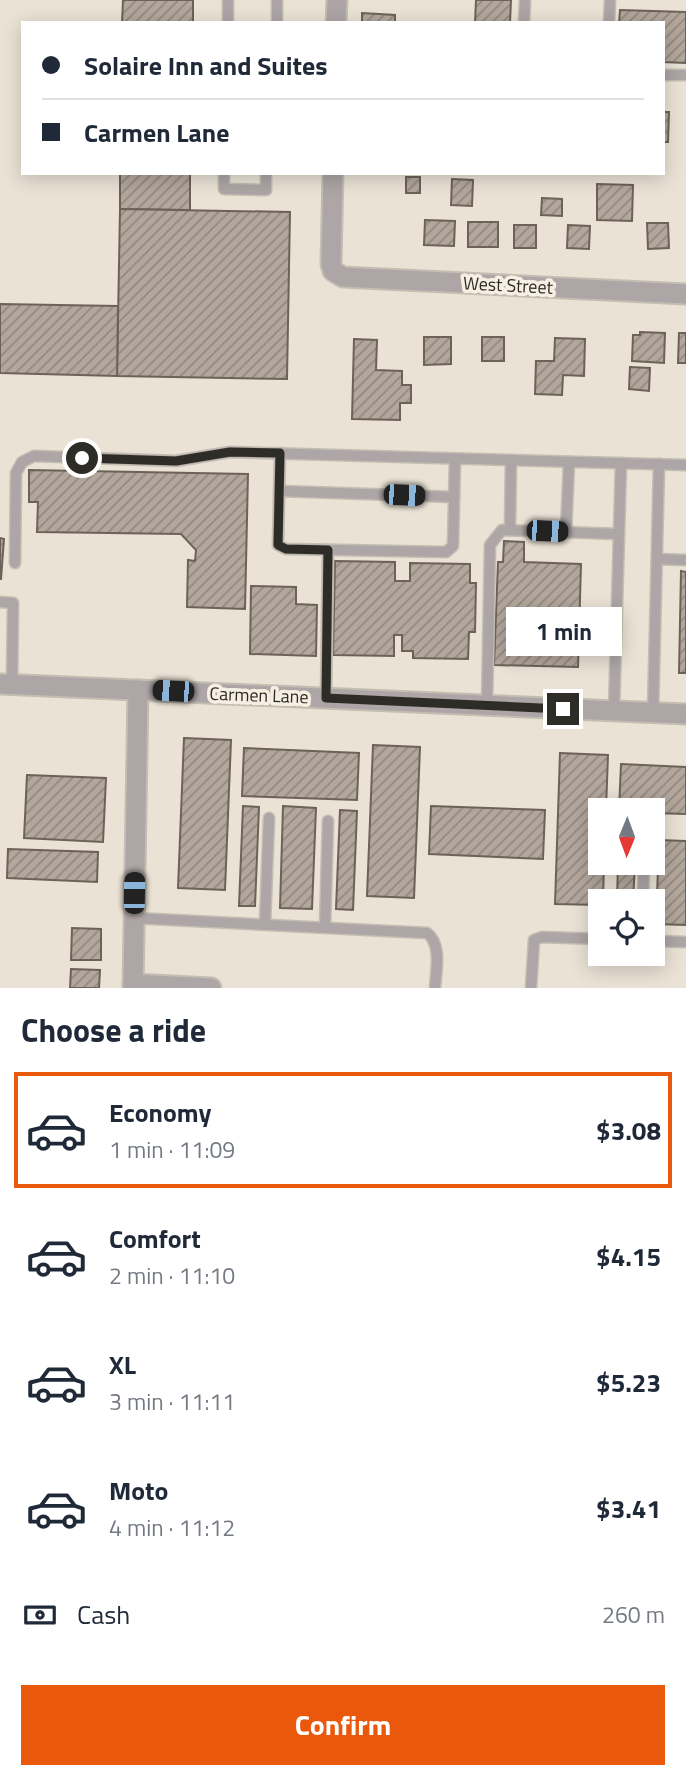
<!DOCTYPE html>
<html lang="en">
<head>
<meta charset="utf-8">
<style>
  body { margin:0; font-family:"Titillium Web",sans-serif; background:#f6f6f7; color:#1f2937; height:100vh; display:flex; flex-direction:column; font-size:26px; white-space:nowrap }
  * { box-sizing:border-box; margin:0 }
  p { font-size:23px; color:#747a83 }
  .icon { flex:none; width:38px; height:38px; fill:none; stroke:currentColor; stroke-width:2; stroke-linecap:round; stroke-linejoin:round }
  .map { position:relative; height:988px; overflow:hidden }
  .details { display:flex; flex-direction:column; background:#fff; flex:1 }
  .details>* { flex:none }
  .guide { position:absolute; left:21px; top:21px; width:644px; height:154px; border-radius:0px; box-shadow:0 4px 18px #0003; display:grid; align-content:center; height:154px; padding:0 21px; background:#fff }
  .needle { width:46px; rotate:181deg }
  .controls { position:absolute; left:588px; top:798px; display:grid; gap:14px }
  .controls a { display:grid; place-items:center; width:77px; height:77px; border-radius:0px; background:#fff; box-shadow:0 4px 18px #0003; font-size:35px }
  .end { position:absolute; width:32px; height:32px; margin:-16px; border:9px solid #2e2c26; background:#fff; box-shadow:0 0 0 4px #fff }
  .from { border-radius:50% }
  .bubble { position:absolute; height:49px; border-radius:0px; background:#fff; box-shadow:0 4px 18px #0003; font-size:23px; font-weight:700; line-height:49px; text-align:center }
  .car { position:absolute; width:21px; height:42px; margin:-21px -10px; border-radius:9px; box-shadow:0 0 5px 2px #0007; background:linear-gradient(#222 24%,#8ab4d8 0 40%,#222 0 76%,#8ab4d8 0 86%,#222 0) }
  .guide b { display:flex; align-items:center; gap:24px; height:66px; font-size:26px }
  .guide b+b { border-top:2px solid #e0e1e3 }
  .guide i { width:18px; height:18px; background:#1f2937 }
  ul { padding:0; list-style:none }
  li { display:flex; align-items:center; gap:21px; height:116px; margin:0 14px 10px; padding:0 7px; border:4px solid transparent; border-radius:0px }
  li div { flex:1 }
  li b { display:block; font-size:26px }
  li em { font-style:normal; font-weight:700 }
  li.active { border-color:#ea580c }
  li>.icon { width:63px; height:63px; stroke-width:1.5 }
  h2 { padding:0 21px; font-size:32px; line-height:84px }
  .pay { display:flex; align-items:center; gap:18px; height:77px; padding:0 21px; font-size:26px }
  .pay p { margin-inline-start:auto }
  .primary-button { display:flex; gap:14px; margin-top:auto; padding:14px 21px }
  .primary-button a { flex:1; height:80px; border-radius:0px; background:#ea580c; color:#fff; font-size:28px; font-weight:700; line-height:80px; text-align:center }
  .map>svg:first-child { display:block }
  .building { fill:url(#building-hatch); stroke:#6d6258; stroke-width:2 }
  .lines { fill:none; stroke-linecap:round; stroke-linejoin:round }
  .service-casing { stroke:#c4beb2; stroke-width:13 }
  .minor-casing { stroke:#c4beb2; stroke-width:23 }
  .service { stroke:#ada5a6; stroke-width:10 }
  .minor { stroke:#ada5a6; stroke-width:19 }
  .route { stroke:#2e2c26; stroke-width:9 }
  .labels { text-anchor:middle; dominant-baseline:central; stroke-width:7; stroke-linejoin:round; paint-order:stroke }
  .street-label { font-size:18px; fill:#2e2c26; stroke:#f7f0e2 }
</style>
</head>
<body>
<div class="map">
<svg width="686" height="988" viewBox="0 0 686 988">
  <defs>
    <pattern id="building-hatch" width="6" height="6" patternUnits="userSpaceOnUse" patternTransform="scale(1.75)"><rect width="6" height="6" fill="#b3a79d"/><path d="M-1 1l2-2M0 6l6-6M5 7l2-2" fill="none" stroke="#928880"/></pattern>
  </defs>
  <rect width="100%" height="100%" fill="#eae2d5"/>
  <g class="building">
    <path d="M 123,0 L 193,0 L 193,23 L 122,23 Z"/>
    <path d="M 476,0 L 511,0 L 510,23 L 475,23 Z"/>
    <path d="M 620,10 L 686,12 L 686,63 L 663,62 L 663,23 L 619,23 Z"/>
    <path d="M 362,13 L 395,15 L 395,23 L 362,23 Z"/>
    <path d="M 663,112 L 669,112 L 668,142 L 663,142 Z"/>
    <path d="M 120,173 L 190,173 L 190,210 L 120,209 Z"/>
    <rect x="406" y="177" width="14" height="16"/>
    <path d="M 452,179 L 473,180 L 472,206 L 451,205 Z"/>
    <path d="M 597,184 L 633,185 L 632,221 L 597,220 Z"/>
    <path d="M 542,198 L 562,199 L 562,216 L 541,215 Z"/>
    <path d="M 120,209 L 290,212 L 287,379 L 117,376 Z"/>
    <path d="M 425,220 L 455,221 L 454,246 L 424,245 Z"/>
    <rect x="468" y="222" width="30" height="25"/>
    <path d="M 647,223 L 668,223 L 669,248 L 648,249 Z"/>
    <rect x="514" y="225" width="22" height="23"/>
    <path d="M 568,225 L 590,226 L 589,249 L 567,248 Z"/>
    <path d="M 0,304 L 118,306 L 117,376 L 0,373 Z"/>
    <path d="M 640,332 L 665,333 L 664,363 L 632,361 L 633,335 L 640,335 Z"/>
    <path d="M 679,333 L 686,333 L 686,363 L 678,363 Z"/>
    <path d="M 424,337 L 451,337 L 451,364 L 424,365 Z"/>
    <rect x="482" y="337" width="22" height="24"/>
    <path d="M 555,338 L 585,339 L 584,376 L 563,375 L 562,395 L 535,394 L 536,361 L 554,361 Z"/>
    <path d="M 354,339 L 377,340 L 376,370 L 402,371 L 402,385 L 411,385 L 411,403 L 400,403 L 400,420 L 352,419 Z"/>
    <path d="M 630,367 L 650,368 L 649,391 L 629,389 Z"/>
    <path d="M 29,470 L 248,474 L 245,609 L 187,607 L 188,560 L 195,561 L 196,550 L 181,534 L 37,532 L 38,502 L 29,502 Z"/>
    <path d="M 0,538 L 4,539 L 1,579 L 0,579 Z"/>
    <path d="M 504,541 L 524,542 L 524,562 L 581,564 L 578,667 L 494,665 L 498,562 L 503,562 Z"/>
    <path d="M 335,561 L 395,562 L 395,581 L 410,581 L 410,563 L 470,564 L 470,583 L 476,583 L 475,632 L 469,632 L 468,659 L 413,658 L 413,651 L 402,651 L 402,635 L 394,635 L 394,656 L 333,655 Z"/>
    <path d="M 681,571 L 686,572 L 686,673 L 679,673 Z"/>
    <path d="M 251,586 L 296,587 L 296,604 L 317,605 L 316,656 L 250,654 Z"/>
    <path d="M 184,738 L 231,740 L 225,890 L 178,888 Z"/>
    <path d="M 373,745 L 420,747 L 414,898 L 367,896 Z"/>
    <path d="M 244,748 L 359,753 L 357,800 L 242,796 Z"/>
    <path d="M 560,753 L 608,755 L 606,810 L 600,810 L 600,863 L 604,863 L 603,901 L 600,901 L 600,905 L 555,904 Z"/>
    <path d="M 621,764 L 686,767 L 686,814 L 653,813 L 653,810 L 619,810 Z"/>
    <path d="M 27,775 L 106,778 L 103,842 L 24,838 Z"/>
    <path d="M 243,806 L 259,807 L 255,906 L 239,906 Z"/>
    <path d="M 283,806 L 316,808 L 312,909 L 280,908 Z"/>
    <path d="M 431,806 L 545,810 L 543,859 L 429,854 Z"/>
    <path d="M 340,810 L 357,811 L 353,910 L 336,909 Z"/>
    <path d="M 659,840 L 686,841 L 686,925 L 656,924 Z"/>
    <path d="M 8,849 L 98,852 L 97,882 L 7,878 Z"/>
    <path d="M 618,863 L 635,863 L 633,901 L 617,901 Z"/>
    <path d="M 72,928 L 101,929 L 101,960 L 71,960 Z"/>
    <path d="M 71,969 L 100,970 L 99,988 L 70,988 Z"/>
  </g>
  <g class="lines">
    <defs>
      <g id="service">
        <path d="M 228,23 L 228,0"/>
        <path d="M 277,23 L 277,0"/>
        <path d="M 524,23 L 525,0"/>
        <path d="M 609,23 L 610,0"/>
        <path d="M 663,75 L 686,75"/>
        <path d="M 224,173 L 224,189 L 266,190 L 266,173"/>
        <path d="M 280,453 L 278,545 L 286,549 L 446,552 L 453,546 L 455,459"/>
        <path d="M 279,491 L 454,497"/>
        <path d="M 510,530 L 511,460"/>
        <path d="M 566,532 L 569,462"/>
        <path d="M 657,559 L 686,560"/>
        <path d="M 15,563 L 16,473 L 22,462 L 34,456 L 176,461 L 230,452 L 686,465"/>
        <path d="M 0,602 L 13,603 L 12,685"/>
        <path d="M 326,698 L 328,550"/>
        <path d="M 487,705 L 490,545 L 502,530 L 619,534"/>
        <path d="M 614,711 L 621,463"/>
        <path d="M 653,713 L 659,464"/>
        <path d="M 643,901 L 644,863"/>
        <path d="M 134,918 L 427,933 C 442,944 436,971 435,988"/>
        <path d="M 265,924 L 269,818"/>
        <path d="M 325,927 L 328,821"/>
        <path d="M 653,941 L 686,942"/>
        <path d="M 531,988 L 534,940 L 542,937 L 600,939"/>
      </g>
      <g id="minor">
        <path d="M 336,23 L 337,0"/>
        <path d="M 333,173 L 331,264 L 333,271 L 343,277 L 686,294"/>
        <path d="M 0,684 L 686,714"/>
        <path d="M 133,984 L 211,988"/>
        <path d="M 133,988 L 138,690"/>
      </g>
    </defs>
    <use href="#service" class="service-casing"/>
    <use href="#minor" class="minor-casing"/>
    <use href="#service" class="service"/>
    <use href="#minor" class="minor"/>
  </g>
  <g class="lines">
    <path class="route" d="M 82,458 L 176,461 L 230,452 L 280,453 L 278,545 L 286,549 L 328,550 L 326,698 L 563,709"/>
  </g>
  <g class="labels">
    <g class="street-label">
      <text transform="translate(508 285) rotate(3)">West Street</text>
      <text transform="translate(259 695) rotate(2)">Carmen Lane</text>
    </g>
  </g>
</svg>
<div class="controls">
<a><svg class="needle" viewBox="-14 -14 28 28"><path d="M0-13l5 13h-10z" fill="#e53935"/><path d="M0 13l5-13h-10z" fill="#747a83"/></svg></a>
<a><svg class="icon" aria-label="locate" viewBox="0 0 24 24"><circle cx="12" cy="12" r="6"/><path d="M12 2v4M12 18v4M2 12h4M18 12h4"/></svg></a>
</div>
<i class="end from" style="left:82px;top:458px"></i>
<i class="end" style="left:563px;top:709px"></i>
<div class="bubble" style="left:506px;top:607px;width:116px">1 min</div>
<i class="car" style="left:404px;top:495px;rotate:92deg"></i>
<i class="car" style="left:547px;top:531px;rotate:92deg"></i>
<i class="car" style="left:173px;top:691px;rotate:273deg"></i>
<i class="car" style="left:134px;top:893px;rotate:1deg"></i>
<div class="guide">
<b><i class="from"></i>Solaire Inn and Suites</b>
<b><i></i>Carmen Lane</b>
</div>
</div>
<section class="details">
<h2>Choose a ride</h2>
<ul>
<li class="active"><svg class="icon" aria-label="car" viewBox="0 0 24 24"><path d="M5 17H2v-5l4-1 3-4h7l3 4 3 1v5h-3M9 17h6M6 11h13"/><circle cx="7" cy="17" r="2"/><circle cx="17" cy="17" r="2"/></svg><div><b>Economy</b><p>1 min · 11:09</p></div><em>$3.08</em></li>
<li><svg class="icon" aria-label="car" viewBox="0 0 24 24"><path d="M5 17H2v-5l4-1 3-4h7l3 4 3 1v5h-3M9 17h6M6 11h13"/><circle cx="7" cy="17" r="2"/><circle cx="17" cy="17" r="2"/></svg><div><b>Comfort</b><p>2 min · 11:10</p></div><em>$4.15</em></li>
<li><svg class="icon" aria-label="car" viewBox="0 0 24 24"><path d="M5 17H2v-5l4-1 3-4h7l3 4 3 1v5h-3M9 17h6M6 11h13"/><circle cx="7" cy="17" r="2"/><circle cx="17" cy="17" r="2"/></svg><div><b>XL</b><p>3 min · 11:11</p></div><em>$5.23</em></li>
<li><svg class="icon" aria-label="car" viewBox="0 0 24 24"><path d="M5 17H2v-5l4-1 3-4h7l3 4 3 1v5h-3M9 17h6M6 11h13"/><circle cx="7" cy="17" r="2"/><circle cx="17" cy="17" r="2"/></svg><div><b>Moto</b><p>4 min · 11:12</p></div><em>$3.41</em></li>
</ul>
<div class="pay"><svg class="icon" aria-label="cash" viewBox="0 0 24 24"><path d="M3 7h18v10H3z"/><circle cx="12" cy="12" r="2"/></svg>Cash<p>260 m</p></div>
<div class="primary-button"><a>Confirm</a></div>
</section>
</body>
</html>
